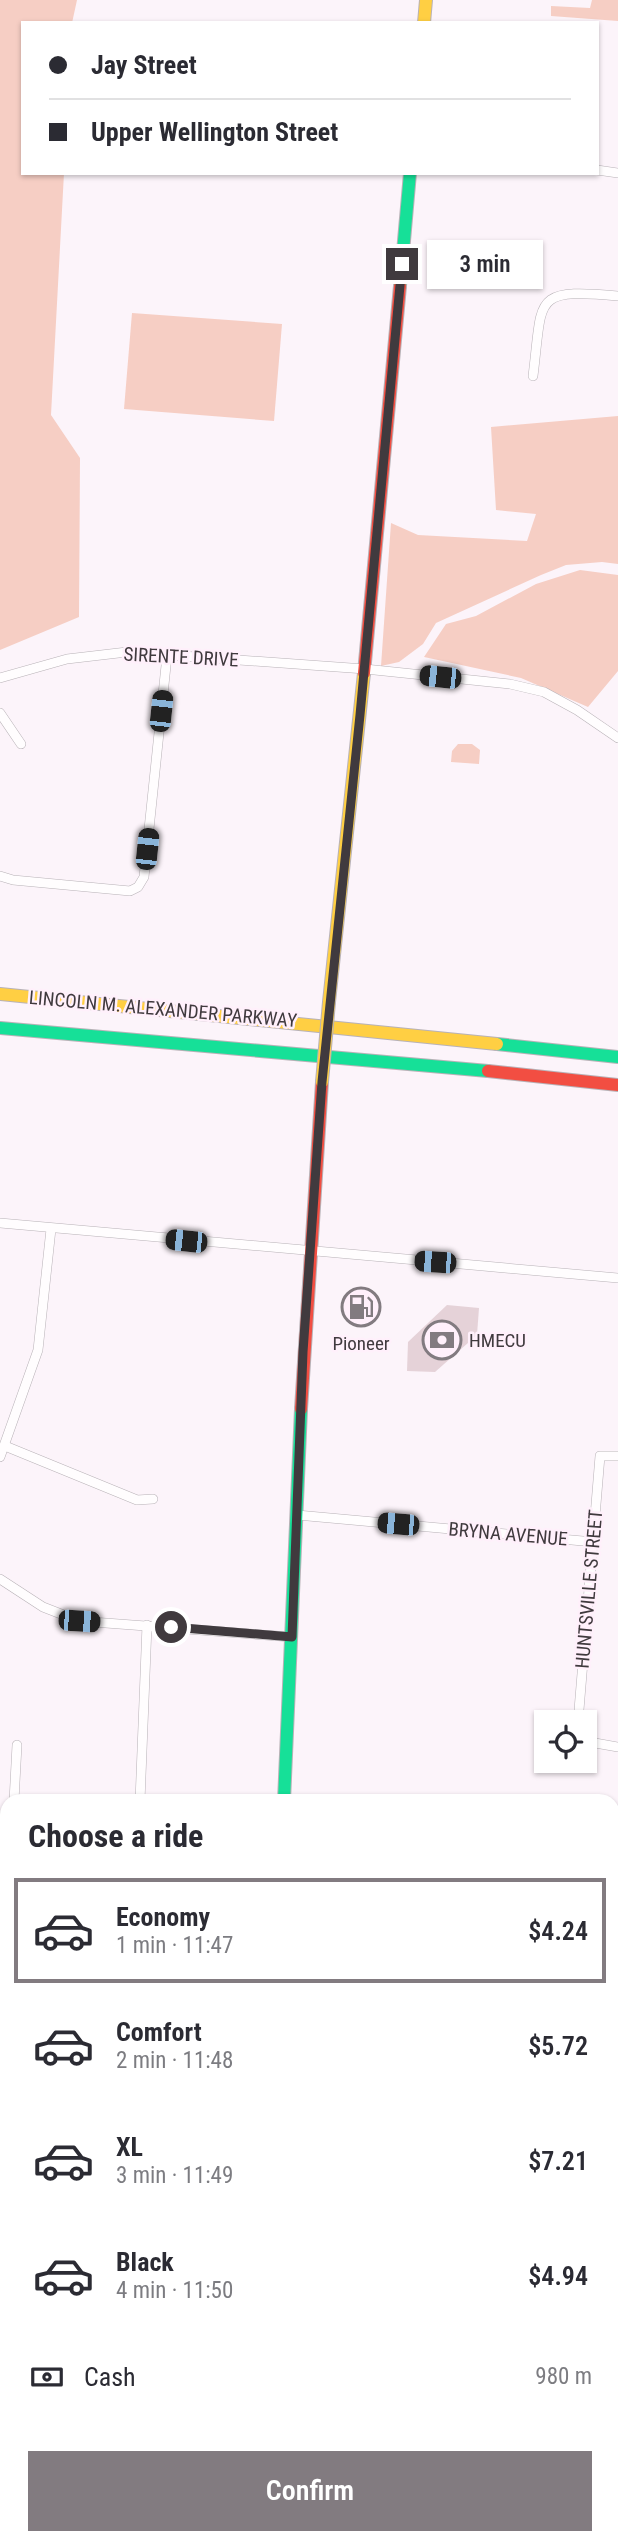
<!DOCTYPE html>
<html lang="en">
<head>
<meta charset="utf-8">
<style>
  body { margin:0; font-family:"Roboto Condensed",sans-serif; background:#f7f7f7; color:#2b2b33; height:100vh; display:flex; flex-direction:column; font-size:26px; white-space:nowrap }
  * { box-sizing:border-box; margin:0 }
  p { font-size:23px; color:#7c7c81 }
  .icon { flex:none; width:38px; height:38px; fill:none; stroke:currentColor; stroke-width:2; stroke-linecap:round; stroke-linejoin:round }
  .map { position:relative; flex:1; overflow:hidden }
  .side { position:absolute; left:0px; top:1794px; width:620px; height:751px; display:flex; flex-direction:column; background:#fff; border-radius:21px 21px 0 0; box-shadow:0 2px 5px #0004 }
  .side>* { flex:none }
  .hud { position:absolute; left:21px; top:21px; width:578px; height:154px; border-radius:0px; box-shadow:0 2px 5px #0004; display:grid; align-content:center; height:154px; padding:0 28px; background:#fff }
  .fabs { position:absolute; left:534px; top:1710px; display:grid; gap:14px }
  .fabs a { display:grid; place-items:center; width:63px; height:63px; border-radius:0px; background:#fff; box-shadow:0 2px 5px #0004; font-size:35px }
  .end { position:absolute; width:32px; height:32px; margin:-16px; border:9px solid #403a3e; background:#fff; box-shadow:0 0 0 4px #fff }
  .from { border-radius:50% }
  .bubble { position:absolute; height:49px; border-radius:0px; background:#fff; box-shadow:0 2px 5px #0004; font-size:23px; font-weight:600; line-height:49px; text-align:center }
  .car { position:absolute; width:21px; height:42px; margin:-21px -10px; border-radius:9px; box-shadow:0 0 5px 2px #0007; background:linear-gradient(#222 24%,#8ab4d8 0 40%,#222 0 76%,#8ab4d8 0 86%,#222 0) }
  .hud b { display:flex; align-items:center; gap:24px; height:66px; font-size:26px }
  .hud b+b { border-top:2px solid #e1e1e2 }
  .hud i { width:18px; height:18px; background:#2b2b33 }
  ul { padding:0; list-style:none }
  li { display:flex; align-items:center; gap:21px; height:105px; margin:0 14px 10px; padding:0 14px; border:4px solid transparent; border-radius:0px }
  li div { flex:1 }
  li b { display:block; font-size:26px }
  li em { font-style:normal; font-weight:600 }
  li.on { border-color:#827b80 }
  li>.icon { width:63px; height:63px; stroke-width:1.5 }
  h2 { padding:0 28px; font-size:32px; line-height:84px }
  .pay { display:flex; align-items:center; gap:18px; height:77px; padding:0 28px; font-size:26px }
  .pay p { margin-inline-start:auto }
  .cta { display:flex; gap:14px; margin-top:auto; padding:14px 28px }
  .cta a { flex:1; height:80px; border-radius:0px; background:#827b80; color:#fff; font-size:28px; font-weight:600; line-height:80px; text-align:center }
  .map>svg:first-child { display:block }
  .green { fill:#f6cec4 }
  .building { fill:#e5d2d8 }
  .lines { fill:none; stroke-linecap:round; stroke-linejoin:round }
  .street-casing { stroke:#b8b2b7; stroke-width:10 }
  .fast-casing { stroke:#b8b2b7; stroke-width:14 }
  .slow-casing { stroke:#b8b2b7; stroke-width:14 }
  .jam-casing { stroke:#b8b2b7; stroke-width:14 }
  .street { stroke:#fffdfe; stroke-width:9 }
  .fast { stroke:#16e098; stroke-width:12 }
  .slow { stroke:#ffcf43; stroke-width:12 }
  .jam { stroke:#f24e42; stroke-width:12 }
  .slow-bridge-casing { stroke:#b8b2b7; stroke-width:14; stroke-linecap:butt }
  .slow-bridge { stroke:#ffcf43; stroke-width:12 }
  .route { stroke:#403a3e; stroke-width:9 }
  .labels { text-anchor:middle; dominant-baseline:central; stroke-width:5; stroke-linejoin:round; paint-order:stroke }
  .street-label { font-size:19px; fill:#403a3e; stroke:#fff0fb }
  .poi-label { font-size:19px; fill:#403a3e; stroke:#fff0fb; text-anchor:start }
</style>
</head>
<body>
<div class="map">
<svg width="618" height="2544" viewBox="0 0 618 2544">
  <rect width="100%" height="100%" fill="#fcf4fa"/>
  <g class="green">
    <path d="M 0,0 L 77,0 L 72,23 L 23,23 L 23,173 L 64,173 L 51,415 L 80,458 L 79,617 L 0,650 Z"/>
    <path d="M 592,0 L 618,0 L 618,21 L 551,16 L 551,6 L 590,8 Z"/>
    <path d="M 132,313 L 282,324 L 274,421 L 124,409 Z"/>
    <path d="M 618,416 L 618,564 L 602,562 L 566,565 L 541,575 L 436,623 L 423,644 L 399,662 L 381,666 L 391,523 L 418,535 L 527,541 L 536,514 L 496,510 L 491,427 Z"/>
    <path d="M 580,570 L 618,575 L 618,671 L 588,707 L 521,678 L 424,657 L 446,624 L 476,616 L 536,584 Z"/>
    <path d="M 458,744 L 472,744 L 480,750 L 479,764 L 451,762 L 452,751 Z"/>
  </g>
  <g class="building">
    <path d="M 359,1293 L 375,1311 L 364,1321 L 348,1302 Z"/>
    <path d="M 447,1305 L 479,1308 L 477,1335 L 435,1372 L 407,1371 L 408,1342 Z"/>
  </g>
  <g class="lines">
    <defs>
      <g id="street">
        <path d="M 597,170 L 618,173"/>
        <path d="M 533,376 C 543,298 531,288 618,296"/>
        <path d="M 0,678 L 67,659 L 127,652 L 365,669 L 510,684 L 544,692 L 577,710 L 618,738"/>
        <path d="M 0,713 L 21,744"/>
        <path d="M 0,876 L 13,880 L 130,891 L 138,887 L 144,877 L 167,656"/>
        <path d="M 0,1223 L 618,1278"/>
        <path d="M 5,1446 L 137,1500 L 153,1499"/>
        <path d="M 0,1457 L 38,1350 L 51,1229"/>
        <path d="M 297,1515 L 594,1542"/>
        <path d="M 0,1579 L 43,1607 L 79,1621 L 292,1637"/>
        <path d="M 578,1722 L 600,1456 L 618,1456"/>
        <path d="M 584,1741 L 618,1747"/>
        <path d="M 14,1801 L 17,1745"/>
        <path d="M 140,1801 L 147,1625"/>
        <path d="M 6,1936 L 7,1923"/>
        <path d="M 0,2082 L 7,2086"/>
        <path d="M 0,2222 L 7,2226"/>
        <path d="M 91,2544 L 91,2538"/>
      </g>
      <g id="fast">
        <path d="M 400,286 L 410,173"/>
        <path d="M 0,1028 L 488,1071"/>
        <path d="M 497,1044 L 618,1057"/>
        <path d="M 284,1801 L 301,1409"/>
      </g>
      <g id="slow">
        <path d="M 424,23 L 426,0"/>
        <path d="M 0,994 L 497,1044"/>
        <path d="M 329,1002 L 364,673"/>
      </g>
      <g id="jam">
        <path d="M 364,673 L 400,286"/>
        <path d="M 488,1071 L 618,1085"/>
        <path d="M 301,1409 L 322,1082"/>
        <path d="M 612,2220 L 618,2220"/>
        <path d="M 244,2538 L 244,2544"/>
      </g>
    </defs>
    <use href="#street" class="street-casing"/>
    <use href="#fast" class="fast-casing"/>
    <use href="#slow" class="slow-casing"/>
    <use href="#jam" class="jam-casing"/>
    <use href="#street" class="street"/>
    <use href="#fast" class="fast"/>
    <use href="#slow" class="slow"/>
    <use href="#jam" class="jam"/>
    <defs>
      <path id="slow-bridge" d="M 322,1082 L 329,1002"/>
    </defs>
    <use href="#slow-bridge" class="slow-bridge-casing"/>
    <use href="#slow-bridge" class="slow-bridge"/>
  </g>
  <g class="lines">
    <path class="route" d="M 171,1627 L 292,1637 L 303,1352 L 322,1082 L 360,715 L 402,264"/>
  </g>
  <defs>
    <symbol id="fuel-ring" viewBox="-11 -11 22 22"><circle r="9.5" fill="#fff0fb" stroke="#827b80" stroke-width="1.5"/><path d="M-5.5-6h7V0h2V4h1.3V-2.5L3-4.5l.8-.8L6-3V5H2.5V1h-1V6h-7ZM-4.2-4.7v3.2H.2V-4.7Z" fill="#827b80"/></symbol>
    <symbol id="bank-ring" viewBox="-11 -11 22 22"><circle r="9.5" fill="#fff0fb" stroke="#827b80" stroke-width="1.5"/><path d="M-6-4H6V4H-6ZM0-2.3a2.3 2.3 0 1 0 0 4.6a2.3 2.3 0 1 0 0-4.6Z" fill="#827b80"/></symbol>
  </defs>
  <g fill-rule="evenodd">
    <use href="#fuel-ring" x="339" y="1285" width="44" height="44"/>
    <use href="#bank-ring" x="420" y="1318" width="44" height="44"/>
  </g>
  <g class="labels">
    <g class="street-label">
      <text transform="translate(181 657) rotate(3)">SIRENTE DRIVE</text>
      <text transform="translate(163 1009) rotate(5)">LINCOLN M. ALEXANDER PARKWAY</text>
      <text transform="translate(508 1534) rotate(5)">BRYNA AVENUE</text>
      <text transform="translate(589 1589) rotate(-85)">HUNTSVILLE STREET</text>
    </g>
    <g class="poi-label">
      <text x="469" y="1340">HMECU</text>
      <text x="361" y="1343" text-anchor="middle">Pioneer</text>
    </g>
  </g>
</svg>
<div class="fabs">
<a><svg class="icon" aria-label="locate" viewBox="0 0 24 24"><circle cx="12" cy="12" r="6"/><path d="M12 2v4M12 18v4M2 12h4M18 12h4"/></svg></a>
</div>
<i class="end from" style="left:171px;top:1627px"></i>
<i class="end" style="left:402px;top:264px"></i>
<div class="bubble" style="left:427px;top:240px;width:116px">3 min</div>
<i class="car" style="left:440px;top:677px;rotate:276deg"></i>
<i class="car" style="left:161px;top:711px;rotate:6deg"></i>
<i class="car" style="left:147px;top:849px;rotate:6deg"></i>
<i class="car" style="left:186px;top:1241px;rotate:276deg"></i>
<i class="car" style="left:435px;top:1262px;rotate:274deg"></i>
<i class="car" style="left:398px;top:1524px;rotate:275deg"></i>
<i class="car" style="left:79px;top:1621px;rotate:94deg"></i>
<div class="hud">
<b><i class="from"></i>Jay Street</b>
<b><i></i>Upper Wellington Street</b>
</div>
<section class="side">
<h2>Choose a ride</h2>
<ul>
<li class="on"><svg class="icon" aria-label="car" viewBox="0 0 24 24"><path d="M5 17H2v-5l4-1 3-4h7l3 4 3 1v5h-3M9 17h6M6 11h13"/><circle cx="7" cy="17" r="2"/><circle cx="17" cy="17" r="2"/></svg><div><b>Economy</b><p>1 min · 11:47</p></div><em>$4.24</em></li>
<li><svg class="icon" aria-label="car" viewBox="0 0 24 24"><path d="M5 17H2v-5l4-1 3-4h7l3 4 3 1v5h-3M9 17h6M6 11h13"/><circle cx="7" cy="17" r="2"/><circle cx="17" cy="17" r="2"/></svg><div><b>Comfort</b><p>2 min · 11:48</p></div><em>$5.72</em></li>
<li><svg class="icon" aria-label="car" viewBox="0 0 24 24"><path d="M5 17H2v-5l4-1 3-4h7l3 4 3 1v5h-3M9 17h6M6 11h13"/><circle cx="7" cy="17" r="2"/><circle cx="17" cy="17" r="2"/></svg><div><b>XL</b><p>3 min · 11:49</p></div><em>$7.21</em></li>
<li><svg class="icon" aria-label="car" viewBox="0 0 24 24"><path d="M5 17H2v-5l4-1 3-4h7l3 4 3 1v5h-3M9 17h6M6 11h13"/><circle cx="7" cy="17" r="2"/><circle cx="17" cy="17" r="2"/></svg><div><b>Black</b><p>4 min · 11:50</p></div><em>$4.94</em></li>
</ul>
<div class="pay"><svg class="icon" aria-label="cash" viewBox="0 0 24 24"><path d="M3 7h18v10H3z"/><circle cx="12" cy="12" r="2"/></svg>Cash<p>980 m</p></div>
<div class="cta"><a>Confirm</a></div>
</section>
</div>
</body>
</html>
